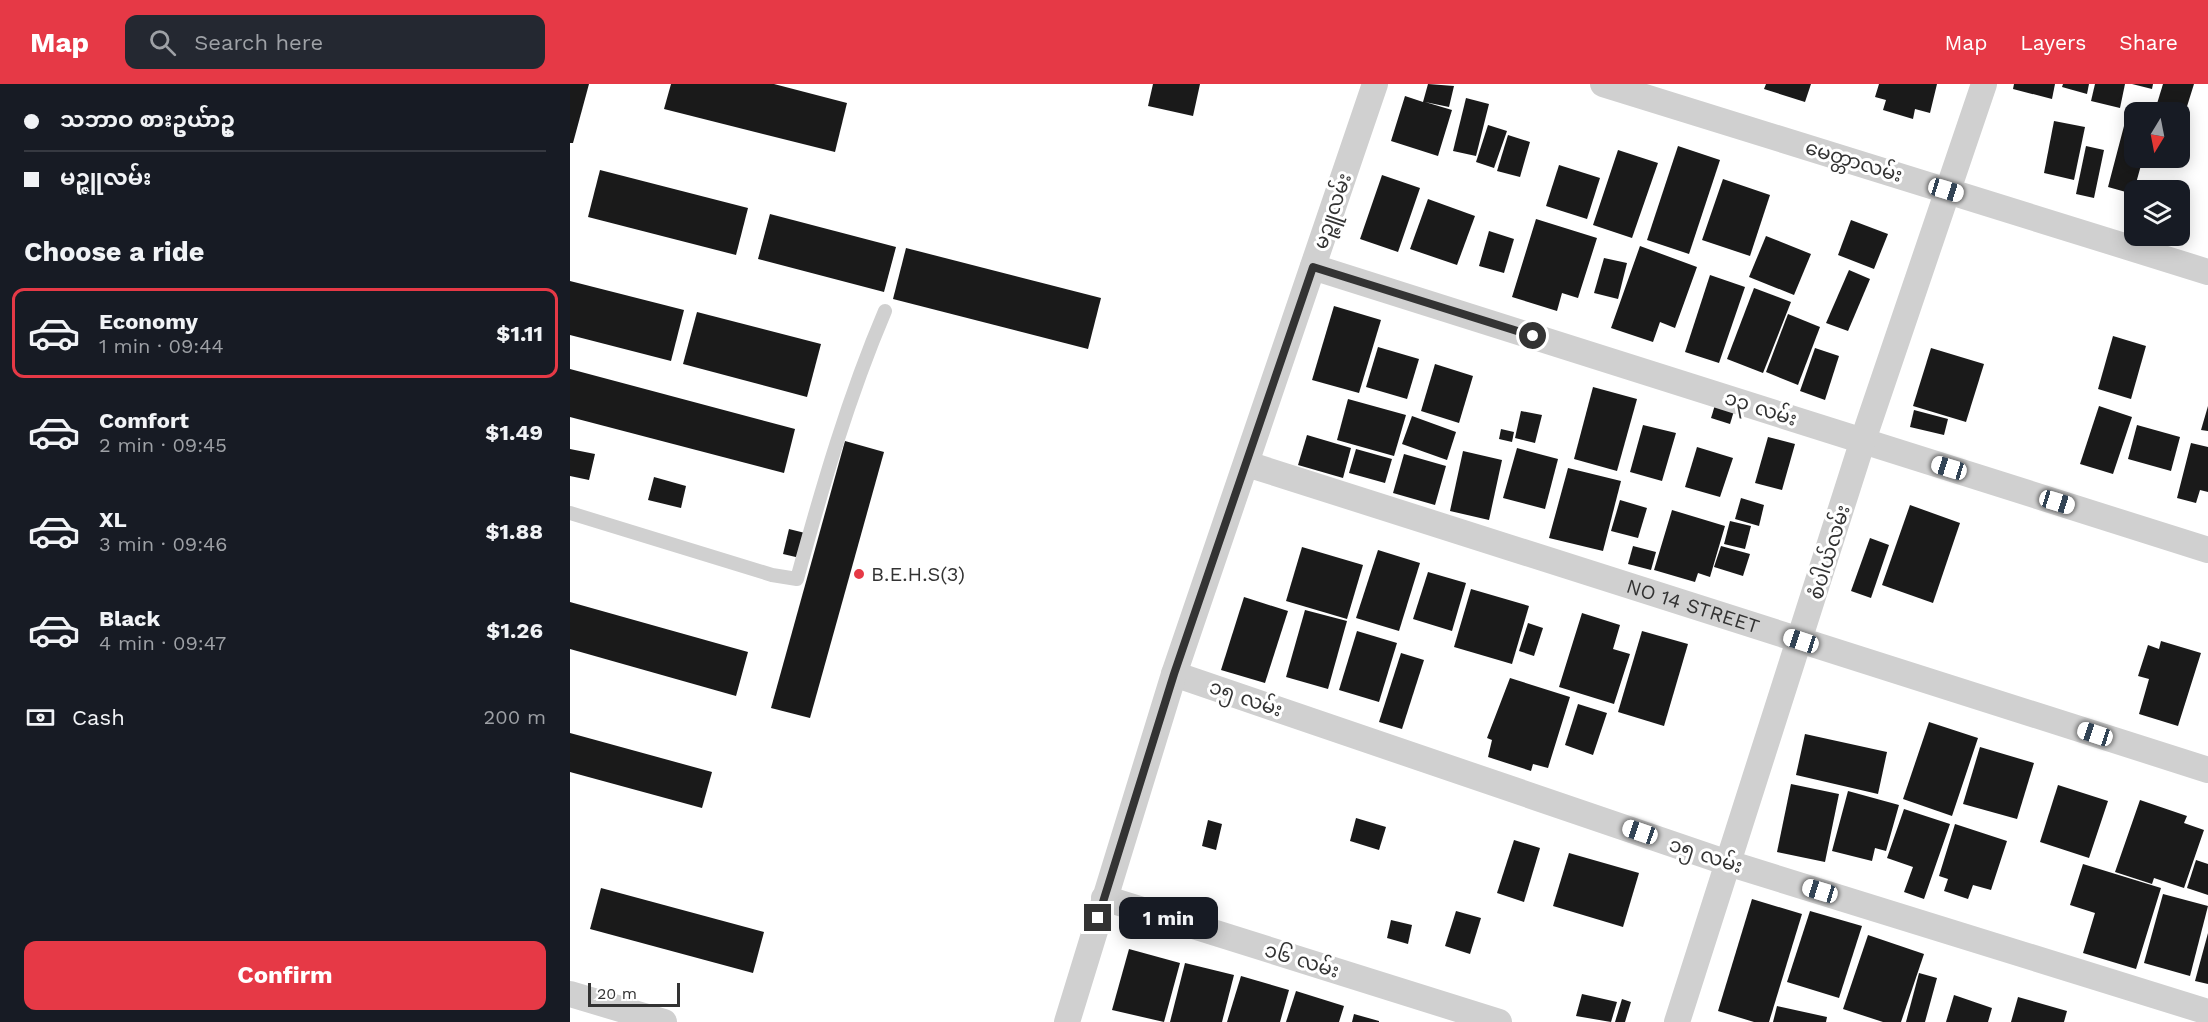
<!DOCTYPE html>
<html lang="en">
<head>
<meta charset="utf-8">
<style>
  body { margin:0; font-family:"Work Sans","Noto Sans Myanmar",sans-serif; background:#242831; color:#f1f3f6; height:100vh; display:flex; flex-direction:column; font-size:22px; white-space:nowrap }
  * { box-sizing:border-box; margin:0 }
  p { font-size:20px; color:#9ea1a6 }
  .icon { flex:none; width:33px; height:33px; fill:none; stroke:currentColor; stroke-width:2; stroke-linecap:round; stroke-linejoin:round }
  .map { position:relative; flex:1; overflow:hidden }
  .details { display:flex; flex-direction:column; background:#171b24; width:570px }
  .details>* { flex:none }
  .hud { display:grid; align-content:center; height:132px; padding:0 24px; background:#171b24 }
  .needle { width:39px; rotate:190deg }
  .controls { position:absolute; left:1554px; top:18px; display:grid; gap:12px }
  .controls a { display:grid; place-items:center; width:66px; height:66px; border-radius:12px; background:#171b24; box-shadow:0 3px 15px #0003; font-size:30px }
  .scale { position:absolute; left:18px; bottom:15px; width:92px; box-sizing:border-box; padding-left:6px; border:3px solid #333; border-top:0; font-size:16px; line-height:21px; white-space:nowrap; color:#333; -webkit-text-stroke:4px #fff; paint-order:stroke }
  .end { position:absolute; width:27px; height:27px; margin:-14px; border:8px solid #333; background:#fff; box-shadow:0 0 0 3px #fff }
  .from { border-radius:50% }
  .bubble { position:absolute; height:42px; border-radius:12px; background:#171b24; box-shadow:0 3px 15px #0003; font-size:20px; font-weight:700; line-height:42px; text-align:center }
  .car { position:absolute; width:18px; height:36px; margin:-18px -9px; border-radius:8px; box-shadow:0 0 4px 2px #0007; background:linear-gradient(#fff 24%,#345 0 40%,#fff 0 76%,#345 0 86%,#fff 0) }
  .hud b { display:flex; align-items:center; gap:21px; height:57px; font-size:22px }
  .hud b+b { border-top:2px solid #363941 }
  .hud i { width:15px; height:15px; background:#f1f3f6 }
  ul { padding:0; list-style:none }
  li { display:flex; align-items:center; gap:18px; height:90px; margin:0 12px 9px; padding:0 12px; border:3px solid transparent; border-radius:12px }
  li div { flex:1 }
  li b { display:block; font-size:22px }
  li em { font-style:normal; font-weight:700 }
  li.current { border-color:#e63946 }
  li>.icon { width:54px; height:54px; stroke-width:1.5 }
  h2 { padding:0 24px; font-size:27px; line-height:72px }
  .pay { display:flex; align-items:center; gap:15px; height:66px; padding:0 24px; font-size:22px }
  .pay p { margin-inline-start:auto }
  .button { display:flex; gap:12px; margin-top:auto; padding:12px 24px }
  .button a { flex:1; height:69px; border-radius:12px; background:#e63946; color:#fff; font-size:24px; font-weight:700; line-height:69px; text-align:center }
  header { display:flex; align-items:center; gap:36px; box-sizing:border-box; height:84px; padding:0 30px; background:#e63946; color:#fff }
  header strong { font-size:28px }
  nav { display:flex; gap:33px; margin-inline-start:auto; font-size:21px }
  .search { width:420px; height:54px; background:#242831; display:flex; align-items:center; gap:15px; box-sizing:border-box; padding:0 21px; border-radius:12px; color:#9ea1a6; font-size:22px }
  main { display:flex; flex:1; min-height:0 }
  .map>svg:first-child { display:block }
  .building { fill:#1a1a1a }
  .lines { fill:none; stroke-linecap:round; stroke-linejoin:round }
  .lane { stroke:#d0d0d0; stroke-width:14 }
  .street { stroke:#d0d0d0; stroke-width:26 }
  .route { stroke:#333; stroke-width:8 }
  .poi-dot { fill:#e63946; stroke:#fff; stroke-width:2 }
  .labels { text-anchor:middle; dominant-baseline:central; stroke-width:6; stroke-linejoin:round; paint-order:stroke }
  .street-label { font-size:20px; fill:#333; stroke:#fff }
  .poi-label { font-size:20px; fill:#333; stroke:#fff; text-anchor:start }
</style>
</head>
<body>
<header>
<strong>Map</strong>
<div class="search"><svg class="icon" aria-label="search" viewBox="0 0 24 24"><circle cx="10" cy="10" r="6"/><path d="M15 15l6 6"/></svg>Search here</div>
<nav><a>Map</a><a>Layers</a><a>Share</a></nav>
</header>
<main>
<section class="details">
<div class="hud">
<b><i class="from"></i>သဘာဝ စားဥယ်ာဥ္</b>
<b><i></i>မဉ္ဇူလမ်း</b>
</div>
<h2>Choose a ride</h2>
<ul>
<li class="current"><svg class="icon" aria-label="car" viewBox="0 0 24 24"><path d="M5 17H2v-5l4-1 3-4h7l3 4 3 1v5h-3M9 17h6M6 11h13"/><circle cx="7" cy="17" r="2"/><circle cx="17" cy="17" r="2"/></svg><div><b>Economy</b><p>1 min · 09:44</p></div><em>$1.11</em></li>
<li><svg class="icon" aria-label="car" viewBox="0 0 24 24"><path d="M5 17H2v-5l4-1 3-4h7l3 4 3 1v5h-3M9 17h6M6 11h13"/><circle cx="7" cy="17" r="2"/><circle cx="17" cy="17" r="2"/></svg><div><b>Comfort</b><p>2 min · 09:45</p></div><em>$1.49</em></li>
<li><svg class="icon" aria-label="car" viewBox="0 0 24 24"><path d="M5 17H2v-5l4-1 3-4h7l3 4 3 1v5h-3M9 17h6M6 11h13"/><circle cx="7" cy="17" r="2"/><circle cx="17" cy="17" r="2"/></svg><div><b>XL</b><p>3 min · 09:46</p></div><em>$1.88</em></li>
<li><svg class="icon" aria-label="car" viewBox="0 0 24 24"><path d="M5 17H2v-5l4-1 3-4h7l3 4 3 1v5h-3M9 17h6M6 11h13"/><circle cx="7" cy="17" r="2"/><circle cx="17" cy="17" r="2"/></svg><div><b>Black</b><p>4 min · 09:47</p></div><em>$1.26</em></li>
</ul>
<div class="pay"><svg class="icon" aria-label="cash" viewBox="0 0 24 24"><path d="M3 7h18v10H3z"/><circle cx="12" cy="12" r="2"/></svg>Cash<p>200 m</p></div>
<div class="button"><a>Confirm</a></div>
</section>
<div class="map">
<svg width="1638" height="938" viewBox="0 0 1638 938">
  <rect width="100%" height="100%" fill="#fff"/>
  <g class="building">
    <path d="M 0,0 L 19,0 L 3,59 L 0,59 Z"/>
    <path d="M 101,0 L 204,0 L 277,19 L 265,68 L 94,25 Z"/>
    <path d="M 583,0 L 630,0 L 623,32 L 578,22 Z"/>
    <path d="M 858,0 L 884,2 L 879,23 L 855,18 L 882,26 L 868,72 L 821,57 L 835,12 L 853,18 Z"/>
    <path d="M 1196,0 L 1241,0 L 1235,18 L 1194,5 Z"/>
    <path d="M 1309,0 L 1367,0 L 1360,29 L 1345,25 L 1343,35 L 1313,26 L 1316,16 L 1305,13 Z"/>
    <path d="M 1444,0 L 1485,0 L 1482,15 L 1443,5 Z"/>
    <path d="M 1493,0 L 1519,0 L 1517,10 L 1492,3 Z"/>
    <path d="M 1525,0 L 1555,0 L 1550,24 L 1521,17 Z"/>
    <path d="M 1562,0 L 1583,0 L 1582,5 Z"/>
    <path d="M 1593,0 L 1624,0 L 1614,32 L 1586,23 Z"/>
    <path d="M 896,14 L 919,20 L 906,72 L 883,67 Z"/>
    <path d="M 1484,37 L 1515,43 L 1504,96 L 1474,89 Z"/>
    <path d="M 918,41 L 937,47 L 924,84 L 906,78 Z"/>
    <path d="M 1554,42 L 1564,44 L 1564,74 L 1573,74 L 1563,110 L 1538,103 Z"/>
    <path d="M 938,51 L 960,58 L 950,93 L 927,87 Z"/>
    <path d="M 1108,62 L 1150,76 L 1119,170 L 1077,156 Z"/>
    <path d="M 1516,62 L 1534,66 L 1524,114 L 1506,110 Z"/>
    <path d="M 1048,66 L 1088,79 L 1062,154 L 1023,141 Z"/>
    <path d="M 989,81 L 1030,94 L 1017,135 L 976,122 Z"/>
    <path d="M 30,86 L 178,124 L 166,171 L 18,133 Z"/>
    <path d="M 812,91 L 850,104 L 828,168 L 790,155 Z"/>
    <path d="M 1153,95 L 1200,111 L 1180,172 L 1132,156 Z"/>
    <path d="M 858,115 L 905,132 L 887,181 L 840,165 Z"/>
    <path d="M 200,130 L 326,163 L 314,208 L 188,175 Z"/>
    <path d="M 966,135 L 1027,154 L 1008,214 L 992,209 L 987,227 L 942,213 Z"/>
    <path d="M 1281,136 L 1318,150 L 1304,185 L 1268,171 Z"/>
    <path d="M 919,147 L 944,155 L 934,189 L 909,182 Z"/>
    <path d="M 1196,152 L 1241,170 L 1224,211 L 1179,193 Z"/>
    <path d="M 1070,162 L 1127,183 L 1105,244 L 1090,238 L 1083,258 L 1041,244 Z"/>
    <path d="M 336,164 L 531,214 L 518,265 L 323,215 Z"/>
    <path d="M 1034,174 L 1057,179 L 1048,215 L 1024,209 Z"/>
    <path d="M 1279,186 L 1300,195 L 1278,247 L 1256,239 Z"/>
    <path d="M 1140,191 L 1175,203 L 1149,279 L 1115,268 Z"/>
    <path d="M 0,197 L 114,226 L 101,277 L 0,251 Z"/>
    <path d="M 1184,204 L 1221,218 L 1193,289 L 1157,275 Z"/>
    <path d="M 764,222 L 811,236 L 789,309 L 742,296 Z"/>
    <path d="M 127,228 L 251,260 L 237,313 L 113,280 Z"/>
    <path d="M 1218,230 L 1250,243 L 1228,301 L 1196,288 Z"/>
    <path d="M 1543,252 L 1576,262 L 1561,315 L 1528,305 Z"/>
    <path d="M 808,263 L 849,275 L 837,315 L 796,303 Z"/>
    <path d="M 1245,264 L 1269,272 L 1255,316 L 1230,307 Z"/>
    <path d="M 1361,264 L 1414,280 L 1396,338 L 1343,322 Z"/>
    <path d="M 865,280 L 903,292 L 889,339 L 851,327 Z"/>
    <path d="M 0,285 L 225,345 L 214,389 L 0,333 Z"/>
    <path d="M 1023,303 L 1067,315 L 1047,387 L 1004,375 Z"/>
    <path d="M 778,315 L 836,331 L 824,372 L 767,356 Z"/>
    <path d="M 1145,321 L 1164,327 L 1160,340 L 1141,334 Z"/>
    <path d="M 1529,322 L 1562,333 L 1543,390 L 1510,380 Z"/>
    <path d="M 1638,322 L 1638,347 L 1631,346 Z"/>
    <path d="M 1344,326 L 1378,335 L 1374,351 L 1340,343 Z"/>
    <path d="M 951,327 L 972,331 L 965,359 L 945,354 Z"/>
    <path d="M 842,332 L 886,348 L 877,376 L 832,360 Z"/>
    <path d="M 1073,341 L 1106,349 L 1092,397 L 1060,388 Z"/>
    <path d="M 1567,341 L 1610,353 L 1601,387 L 1558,375 Z"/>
    <path d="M 931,345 L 944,348 L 942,358 L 929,355 Z"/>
    <path d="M 737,351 L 781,364 L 773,394 L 728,381 Z"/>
    <path d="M 1198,353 L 1225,360 L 1212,406 L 1185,399 Z"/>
    <path d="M 275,357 L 314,368 L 240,634 L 201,624 Z"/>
    <path d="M 1621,359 L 1638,363 L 1638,408 L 1630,406 L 1626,419 L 1607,414 Z"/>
    <path d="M 1127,363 L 1163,374 L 1150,413 L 1115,403 Z"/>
    <path d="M 947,364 L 988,375 L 975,425 L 933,414 Z"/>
    <path d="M 0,365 L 25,370 L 19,396 L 0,392 Z"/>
    <path d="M 786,365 L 822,375 L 815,399 L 779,389 Z"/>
    <path d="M 893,367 L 932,376 L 919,436 L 880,427 Z"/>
    <path d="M 834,370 L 876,382 L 865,421 L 823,409 Z"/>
    <path d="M 998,384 L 1051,397 L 1033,467 L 979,454 Z"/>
    <path d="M 84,393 L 116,402 L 111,424 L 78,416 Z"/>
    <path d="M 1171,414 L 1194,421 L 1189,442 L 1165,435 Z"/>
    <path d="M 1050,416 L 1077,424 L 1068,454 L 1041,447 Z"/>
    <path d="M 1340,421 L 1390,439 L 1363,519 L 1312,501 Z"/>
    <path d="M 1102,426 L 1155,442 L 1140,493 L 1128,489 L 1125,498 L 1084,486 Z"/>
    <path d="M 1160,437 L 1181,442 L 1175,465 L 1154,460 Z"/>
    <path d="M 219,445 L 235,449 L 230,474 L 213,470 Z"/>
    <path d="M 1300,454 L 1319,461 L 1301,514 L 1281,507 Z"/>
    <path d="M 1063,462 L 1086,468 L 1081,486 L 1058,480 Z"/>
    <path d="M 1151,462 L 1180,470 L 1173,492 L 1144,483 Z"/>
    <path d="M 732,463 L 793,481 L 777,535 L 716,517 Z"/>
    <path d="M 808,466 L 850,479 L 829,547 L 786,534 Z"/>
    <path d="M 858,488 L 896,499 L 882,547 L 843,535 Z"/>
    <path d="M 901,505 L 959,522 L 942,580 L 884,563 Z"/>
    <path d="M 674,513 L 718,527 L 695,599 L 651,586 Z"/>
    <path d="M 0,518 L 178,568 L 166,612 L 0,565 Z"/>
    <path d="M 735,526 L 777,537 L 758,605 L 716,593 Z"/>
    <path d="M 1012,529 L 1050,541 L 1043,565 L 1060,570 L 1044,620 L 989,603 Z"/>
    <path d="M 958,539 L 973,544 L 964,572 L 949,567 Z"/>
    <path d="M 787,547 L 827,559 L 809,618 L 769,606 Z"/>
    <path d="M 1072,547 L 1118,560 L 1094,642 L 1048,628 Z"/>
    <path d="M 1591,557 L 1631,569 L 1608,642 L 1569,630 L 1579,595 L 1568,592 L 1578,561 L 1589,565 Z"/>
    <path d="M 831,569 L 854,576 L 832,645 L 809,638 Z"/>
    <path d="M 940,594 L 1000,613 L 978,684 L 963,680 L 961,687 L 918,673 L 922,656 L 917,654 Z"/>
    <path d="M 1008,620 L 1037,629 L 1023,671 L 995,661 Z"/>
    <path d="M 1359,638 L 1408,654 L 1382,732 L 1333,715 Z"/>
    <path d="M 0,649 L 142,688 L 132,724 L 0,688 Z"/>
    <path d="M 1235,650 L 1317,668 L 1308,710 L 1226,691 Z"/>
    <path d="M 1410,663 L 1464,679 L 1447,735 L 1393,720 Z"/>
    <path d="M 1221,700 L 1269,710 L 1255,778 L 1207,768 Z"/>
    <path d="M 1488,701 L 1538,717 L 1519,774 L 1470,758 Z"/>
    <path d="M 1278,707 L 1329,721 L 1316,767 L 1305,764 L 1302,777 L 1262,767 Z"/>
    <path d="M 1570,716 L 1617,732 L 1614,739 L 1634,746 L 1614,804 L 1584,794 L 1582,800 L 1545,788 Z"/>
    <path d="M 1334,725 L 1380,740 L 1354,815 L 1334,808 L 1343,783 L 1317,774 Z"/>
    <path d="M 786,734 L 816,743 L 809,766 L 780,757 Z"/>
    <path d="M 638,736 L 652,740 L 646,766 L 632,762 Z"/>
    <path d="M 1385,740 L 1437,757 L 1421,806 L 1403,801 L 1398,815 L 1374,807 L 1378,795 L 1369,792 Z"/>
    <path d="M 944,756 L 970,764 L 954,818 L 927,809 Z"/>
    <path d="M 999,769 L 1069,789 L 1053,843 L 983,822 Z"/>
    <path d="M 1626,776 L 1638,780 L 1638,811 L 1617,804 Z"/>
    <path d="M 1513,780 L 1591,804 L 1566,885 L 1513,869 L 1525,829 L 1500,821 Z"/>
    <path d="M 31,804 L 194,848 L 183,889 L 20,845 Z"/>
    <path d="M 1593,810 L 1638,822 L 1620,892 L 1574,879 Z"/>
    <path d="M 1182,815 L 1232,830 L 1199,938 L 1184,938 L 1148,927 Z"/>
    <path d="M 886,827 L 911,834 L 900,870 L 875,862 Z"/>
    <path d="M 1240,827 L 1292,842 L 1269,914 L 1217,898 Z"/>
    <path d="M 821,836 L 842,841 L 838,860 L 817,854 Z"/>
    <path d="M 1638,849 L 1638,900 L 1625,897 Z"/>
    <path d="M 1298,851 L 1354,870 L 1331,938 L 1313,938 L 1273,925 Z"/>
    <path d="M 559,865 L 610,879 L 594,938 L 542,926 Z"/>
    <path d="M 615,879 L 664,891 L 652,938 L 600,938 Z"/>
    <path d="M 1349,889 L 1367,894 L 1355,938 L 1336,938 Z"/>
    <path d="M 671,892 L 719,906 L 710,938 L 657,938 Z"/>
    <path d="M 726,907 L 774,922 L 769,938 L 716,938 Z"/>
    <path d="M 1012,910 L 1047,918 L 1041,938 L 1006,932 Z"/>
    <path d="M 1384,911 L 1422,924 L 1418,938 L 1376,938 Z"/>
    <path d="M 1448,913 L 1497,927 L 1494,938 L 1441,938 Z"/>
    <path d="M 1052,915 L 1061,918 L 1055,938 L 1045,938 Z"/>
    <path d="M 1207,922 L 1257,933 L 1256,938 L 1203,938 Z"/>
    <path d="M 784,930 L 809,937 L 809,938 L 782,938 Z"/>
  </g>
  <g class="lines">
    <path class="lane" d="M 0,429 L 202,491 L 227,495 C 252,404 278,314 315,227"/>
    <g class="street">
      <path d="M 1033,0 L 1638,188"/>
      <path d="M 743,183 L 1638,466"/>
      <path id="s1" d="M 677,380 L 1638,686"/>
      <path d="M 604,590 L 1158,779 L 1638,928"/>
      <path d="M 534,814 L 929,938"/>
      <path d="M 0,910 L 94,938"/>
      <path d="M 497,938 L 604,590 L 805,0"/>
      <path d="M 1107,938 L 1293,356 L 1414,0"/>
    </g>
  </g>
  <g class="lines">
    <path class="route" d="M 528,834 L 604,590 L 743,183 L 963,252"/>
  </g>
  <circle class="poi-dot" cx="289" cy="490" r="6"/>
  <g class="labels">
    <g class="street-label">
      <text transform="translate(1284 77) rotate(17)">မေတ္တာလမ်း</text>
      <text transform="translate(762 127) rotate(-71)">မဉ္ဇူလမ်း</text>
      <text transform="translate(1191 324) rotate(18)">၁၃ လမ်း</text>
      <text transform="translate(1259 468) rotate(-73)">စံပါယ်လမ်း</text>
      <text stroke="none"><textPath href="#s1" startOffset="468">NO 14 STREET</textPath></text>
      <text transform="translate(676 614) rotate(19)">၁၅ လမ်း</text>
      <text transform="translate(1136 771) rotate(18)">၁၅ လမ်း</text>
      <text transform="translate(732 876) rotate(17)">၁၆ လမ်း</text>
    </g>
    <g class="poi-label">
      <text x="301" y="490">B.E.H.S(3)</text>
    </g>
  </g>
</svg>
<div class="controls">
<a><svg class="needle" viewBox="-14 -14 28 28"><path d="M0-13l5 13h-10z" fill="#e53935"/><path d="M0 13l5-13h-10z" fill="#9ea1a6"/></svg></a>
<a><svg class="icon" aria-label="layers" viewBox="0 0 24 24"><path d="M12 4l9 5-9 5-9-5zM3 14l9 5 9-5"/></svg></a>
</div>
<div class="scale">20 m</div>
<i class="end from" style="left:963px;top:252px"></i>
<i class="end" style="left:528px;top:834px"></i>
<div class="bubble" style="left:549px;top:813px;width:99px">1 min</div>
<i class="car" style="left:1376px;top:106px;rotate:107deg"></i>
<i class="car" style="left:1379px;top:384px;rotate:287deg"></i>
<i class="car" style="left:1487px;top:418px;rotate:107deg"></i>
<i class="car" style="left:1231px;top:557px;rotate:288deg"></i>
<i class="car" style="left:1525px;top:650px;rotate:288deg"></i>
<i class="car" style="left:1070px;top:748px;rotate:289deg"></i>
<i class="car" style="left:1250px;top:807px;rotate:287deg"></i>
</div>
</main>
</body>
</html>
